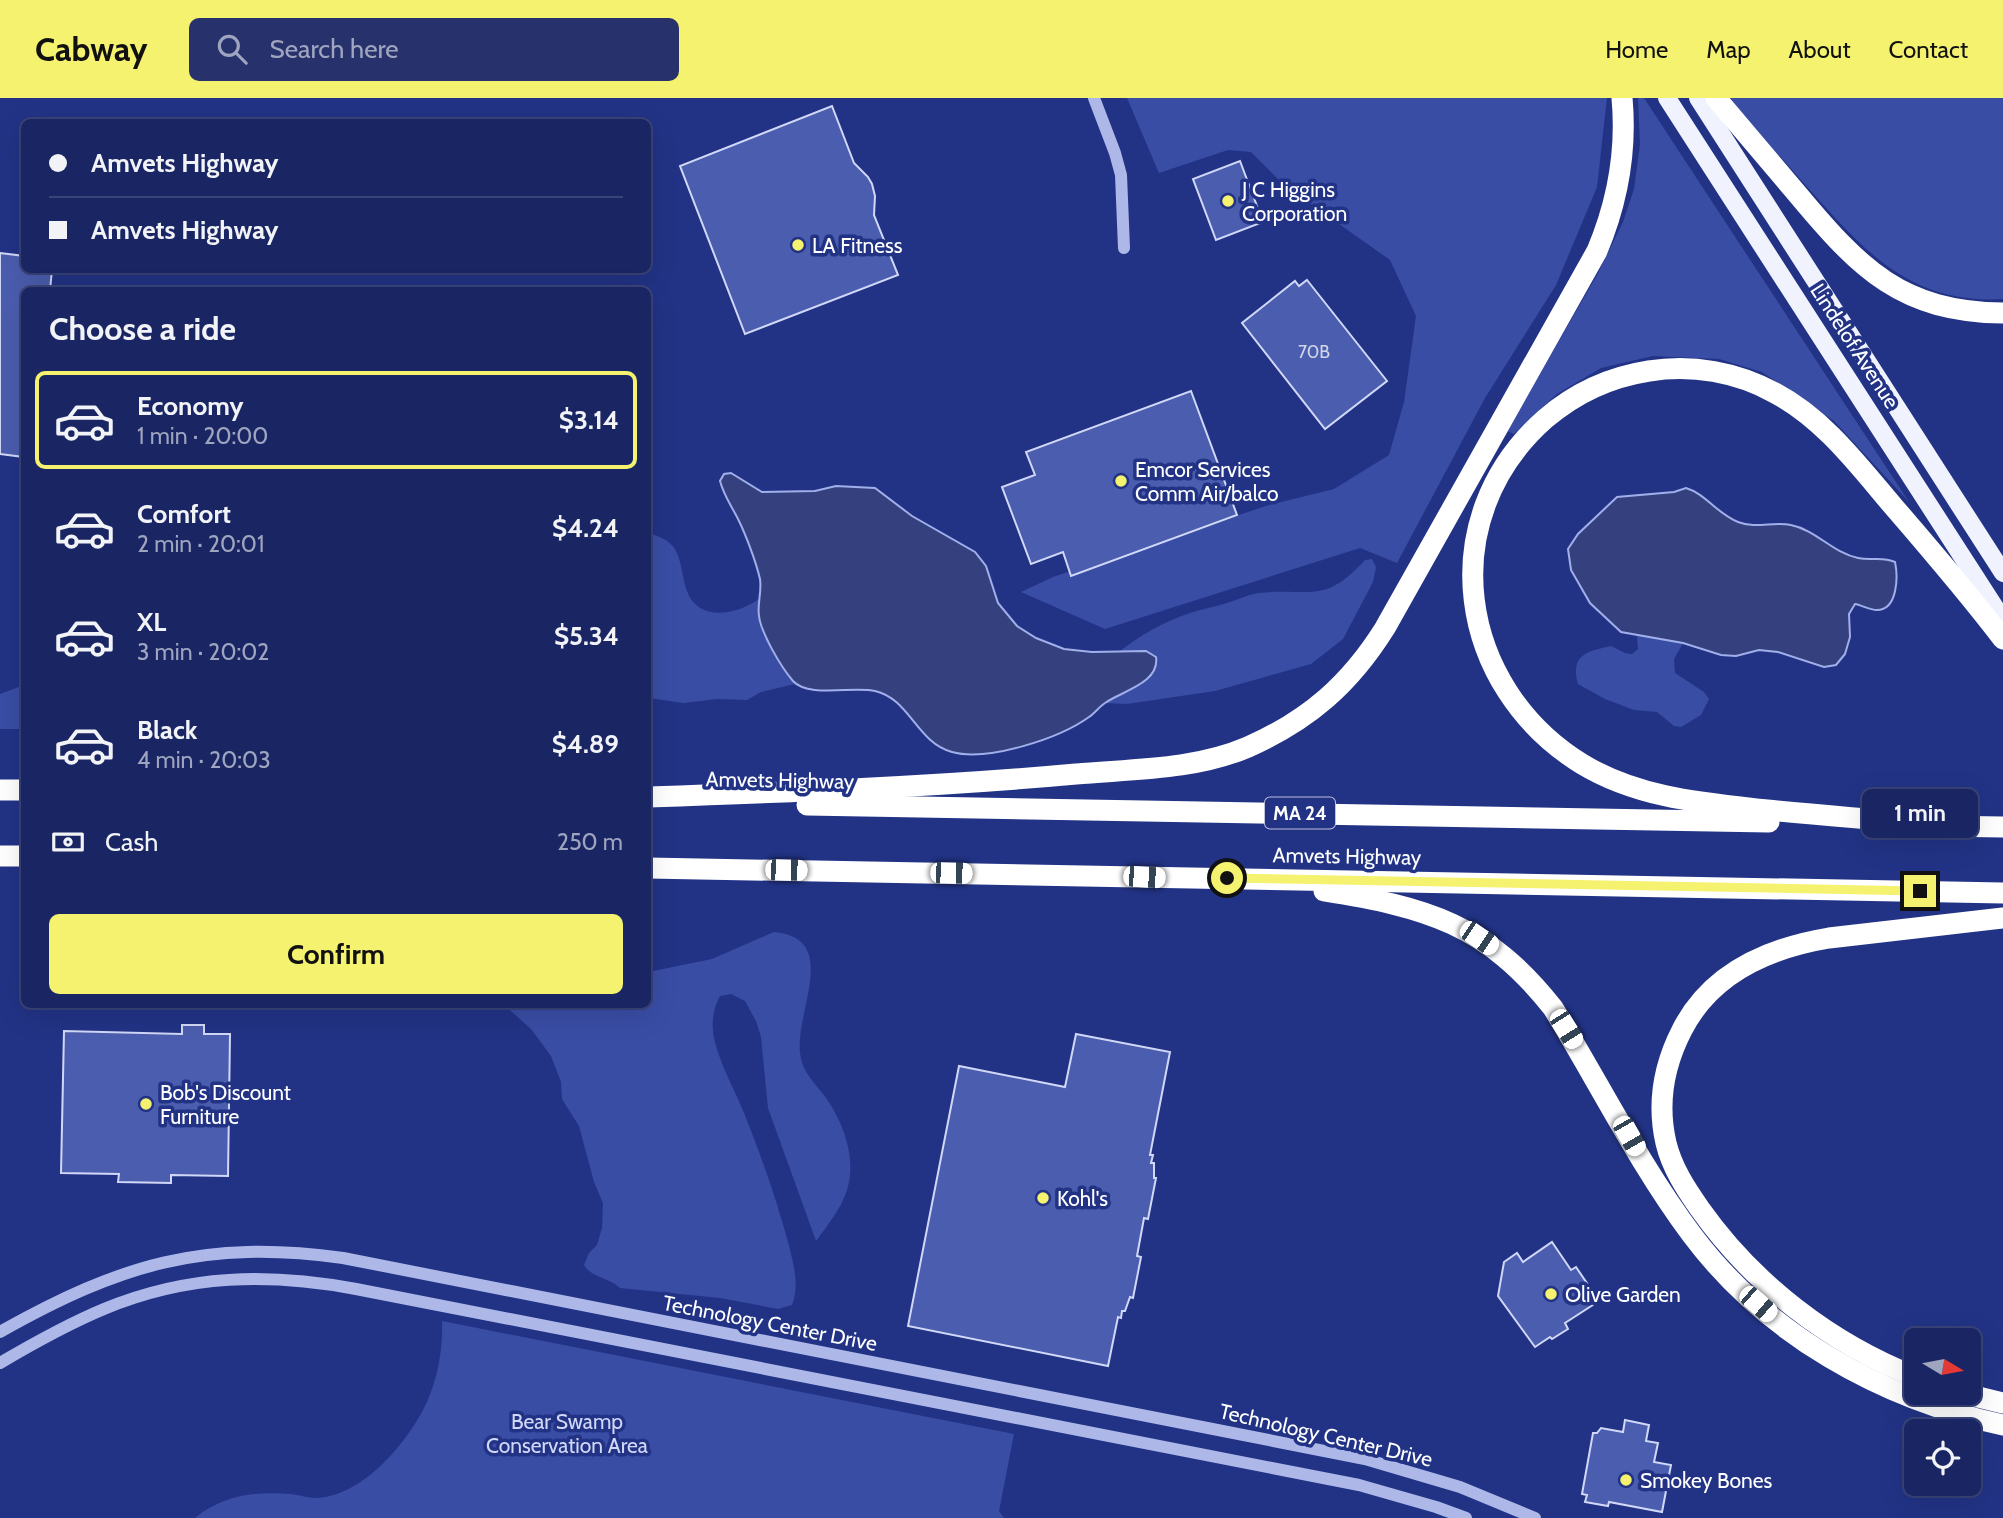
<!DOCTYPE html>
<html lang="en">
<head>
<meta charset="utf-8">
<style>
  body { margin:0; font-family:Cabin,sans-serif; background:#27326d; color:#f1f3f6; height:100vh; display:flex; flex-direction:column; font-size:26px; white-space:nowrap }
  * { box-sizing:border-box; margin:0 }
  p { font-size:23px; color:#9fa5bf }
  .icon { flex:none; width:38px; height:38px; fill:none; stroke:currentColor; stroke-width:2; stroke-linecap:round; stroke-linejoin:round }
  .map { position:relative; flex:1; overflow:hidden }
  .panel { position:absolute; left:21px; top:189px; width:630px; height:721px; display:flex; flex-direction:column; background:#1a2664; border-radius:10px; box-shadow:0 7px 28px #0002,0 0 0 2px #384378 }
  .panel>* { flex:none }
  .banner { position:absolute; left:21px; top:21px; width:630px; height:154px; border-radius:10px; box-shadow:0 7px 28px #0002,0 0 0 2px #384378; display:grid; align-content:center; height:154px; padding:0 28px; background:#1a2664 }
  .needle { width:46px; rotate:100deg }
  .fabs { position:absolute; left:1904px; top:1230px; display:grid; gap:14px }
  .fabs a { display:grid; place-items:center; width:77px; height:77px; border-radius:10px; background:#1a2664; box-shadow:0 7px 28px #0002,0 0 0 2px #384378; font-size:35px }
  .end { position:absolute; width:32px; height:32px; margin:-16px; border:9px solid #f5f26f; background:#111; box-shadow:0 0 0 4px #111 }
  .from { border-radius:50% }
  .bubble { position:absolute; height:49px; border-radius:10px; background:#1a2664; box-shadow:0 7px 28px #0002,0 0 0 2px #384378; font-size:23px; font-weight:700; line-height:49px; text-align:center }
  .car { position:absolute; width:21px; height:42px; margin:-21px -10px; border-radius:9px; box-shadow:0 0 5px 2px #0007; background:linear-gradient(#fff 24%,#345 0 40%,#fff 0 76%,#345 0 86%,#fff 0) }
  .banner b { display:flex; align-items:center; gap:24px; height:66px; font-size:26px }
  .banner b+b { border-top:2px solid #384378 }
  .banner i { width:18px; height:18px; background:#f1f3f6 }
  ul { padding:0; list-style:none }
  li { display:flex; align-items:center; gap:21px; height:98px; margin:0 14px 10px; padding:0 14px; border:4px solid transparent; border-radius:10px }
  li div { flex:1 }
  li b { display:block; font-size:26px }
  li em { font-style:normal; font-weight:700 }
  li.selected { border-color:#f5f26f }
  li>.icon { width:63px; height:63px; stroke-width:1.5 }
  h2 { padding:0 28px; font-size:32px; line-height:84px }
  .pay { display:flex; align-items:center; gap:18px; height:77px; padding:0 28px; font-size:26px }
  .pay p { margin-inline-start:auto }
  .cta { display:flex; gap:14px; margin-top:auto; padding:14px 28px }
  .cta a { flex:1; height:80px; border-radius:10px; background:#f5f26f; color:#111; font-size:28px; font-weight:700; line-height:80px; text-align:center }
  header { display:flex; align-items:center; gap:42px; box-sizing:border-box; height:98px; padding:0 35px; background:#f5f26f; color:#111 }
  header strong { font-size:33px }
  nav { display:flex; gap:38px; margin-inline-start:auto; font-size:24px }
  .search { width:490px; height:63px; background:#27326d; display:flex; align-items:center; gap:18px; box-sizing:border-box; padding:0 24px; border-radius:10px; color:#9fa5bf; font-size:26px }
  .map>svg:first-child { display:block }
  .green { fill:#394da5 }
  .water { fill:#35417f; stroke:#a1afea; stroke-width:2 }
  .building { fill:#4b5dae; stroke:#d1d8f7; stroke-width:2 }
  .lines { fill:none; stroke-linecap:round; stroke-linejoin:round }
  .minor { stroke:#adb8e9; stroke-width:12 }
  .major { stroke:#f0f2fe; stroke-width:18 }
  .highway { stroke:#fff; stroke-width:21 }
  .route { stroke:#f5f26f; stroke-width:9 }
  .poi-dot { fill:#f5f26f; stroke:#223386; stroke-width:2.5 }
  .labels { text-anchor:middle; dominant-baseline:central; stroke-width:7; stroke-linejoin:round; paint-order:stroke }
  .number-label { font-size:18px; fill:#d2d6eb }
  .shield { fill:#223386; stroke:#bdc2db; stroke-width:2 }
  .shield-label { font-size:19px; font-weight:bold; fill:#fff }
  .poi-label { font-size:21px; fill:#fff; stroke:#223386; text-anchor:start }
  .street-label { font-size:21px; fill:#fff; stroke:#223386 }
  .park-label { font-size:21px; fill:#d1d8f7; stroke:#223386 }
</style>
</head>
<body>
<header>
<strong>Cabway</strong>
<div class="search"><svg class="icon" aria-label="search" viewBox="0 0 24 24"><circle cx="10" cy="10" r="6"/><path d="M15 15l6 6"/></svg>Search here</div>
<nav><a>Home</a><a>Map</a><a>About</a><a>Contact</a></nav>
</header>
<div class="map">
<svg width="2003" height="1420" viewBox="0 0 2003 1420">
  <rect width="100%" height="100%" fill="#223386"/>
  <g class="green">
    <path d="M 1127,0 L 1607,0 L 1597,89 L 1556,187 L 1485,300 L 1397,465 L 1360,450 L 1105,531 L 1021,494 L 1053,479 L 1269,407 L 1334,391 L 1389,357 L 1404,304 L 1416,218 L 1390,162 L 1284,87 L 1251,54 L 1228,52 L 1159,75 Z"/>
    <path d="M 1638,0 L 1644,0 L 1909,404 L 1834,323 L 1762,274 L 1719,261 L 1653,258 L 1601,270 L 1557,296 L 1514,336 L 1507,333 L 1597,177 L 1623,124 L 1634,91 L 1640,47 Z"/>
    <path d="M 1730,0 L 2003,0 L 2003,201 C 1905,207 1859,146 1800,81 C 1777,54 1751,29 1730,0 Z"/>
    <path d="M 648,435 C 658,438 668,441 675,451 C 682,463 682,480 687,493 C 699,526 741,516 761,499 L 758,515 L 763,537 L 795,586 L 761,594 L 747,602 L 717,601 L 684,605 L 648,600 Z"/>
    <path d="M 1372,461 L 1376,469 L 1373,484 L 1343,541 L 1311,566 L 1215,593 L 1127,606 L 1105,605 L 1153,576 L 1146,553 L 1119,554 C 1140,537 1164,524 1190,515 C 1202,511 1215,509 1227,505 C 1237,502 1247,497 1258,495 C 1311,489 1323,508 1365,462 Z"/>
    <path d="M 1637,537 L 1683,545 L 1674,561 L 1675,575 L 1704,594 L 1709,601 L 1701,617 L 1681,629 L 1674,628 L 1657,614 L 1634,612 L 1605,601 L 1578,586 C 1570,557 1587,553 1611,548 L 1625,555 L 1632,556 L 1638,551 Z"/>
    <path d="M 24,587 L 24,631 L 0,631 L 0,596 Z"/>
    <path d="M 774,834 C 841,840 795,913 800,955 C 802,973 813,983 823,996 C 843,1022 857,1060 847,1092 C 841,1111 827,1128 816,1143 L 768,1010 L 761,939 L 756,923 L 745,903 L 731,896 L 720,898 C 713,910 711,926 714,940 C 720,967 734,990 744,1015 C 761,1057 776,1100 788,1144 C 793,1164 800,1187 792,1207 L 778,1211 L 720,1200 L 620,1190 C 608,1179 592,1180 584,1167 L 589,1155 L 597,1147 L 602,1130 L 603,1105 L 594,1084 L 579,1028 L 562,1001 L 561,984 L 551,958 L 531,931 L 504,907 L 648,906 L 648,874 L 712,861 Z"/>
    <path d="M 442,1223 L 1014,1336 L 999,1413 L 1004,1420 L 195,1420 C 223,1397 256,1393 291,1396 C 299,1397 309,1400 317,1400 C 363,1398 408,1344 426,1306 C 438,1280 443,1251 442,1223 Z"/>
  </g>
  <g class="water">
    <path d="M 731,375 L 762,394 L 815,393 L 836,388 L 875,390 L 912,418 L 975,454 L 986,468 L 998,505 L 1017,528 L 1036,540 L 1064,551 L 1092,554 L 1146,553 L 1156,559 C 1160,585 1122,593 1105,605 C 1099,609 1095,615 1089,619 C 1060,640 988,664 952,654 C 916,644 910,601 875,593 C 854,588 808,600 793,583 C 781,569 761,535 759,518 C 757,506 762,494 760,481 C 756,464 746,437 738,421 C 731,407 724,398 720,383 L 724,376 Z"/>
    <path d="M 1686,390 C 1706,396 1716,415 1738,424 C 1756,431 1774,423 1791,427 C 1816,432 1833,455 1858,460 C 1872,463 1882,458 1895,464 C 1898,478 1898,512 1877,512 C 1870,512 1861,507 1855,506 L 1849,516 L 1850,539 L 1845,556 L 1836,567 L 1824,569 L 1778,554 L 1759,552 L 1736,558 L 1721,557 L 1683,545 L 1621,534 L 1590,505 L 1571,472 L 1568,451 L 1578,436 L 1617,399 L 1674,394 Z"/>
  </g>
  <g class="building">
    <path d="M 832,8 L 854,65 L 868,79 L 872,86 L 875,98 L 874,117 L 898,177 L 745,236 L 680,68 Z"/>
    <path d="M 1240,63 L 1263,124 L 1216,142 L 1193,81 Z"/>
    <path d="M 0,155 L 24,158 L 24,172 L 52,172 L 50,192 L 24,192 L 24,359 L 0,356 Z"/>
    <path d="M 1307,182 L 1387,283 L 1325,331 L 1242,225 L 1295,183 L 1299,188 Z"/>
    <path d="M 1191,293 L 1237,417 L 1071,478 L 1063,454 L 1031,466 L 1002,389 L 1035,377 L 1026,354 Z"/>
    <path d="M 182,927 L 204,927 L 204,936 L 230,936 L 228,1078 L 171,1077 L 171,1085 L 118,1084 L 119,1076 L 61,1075 L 64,933 L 182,936 Z"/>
    <path d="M 1076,936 L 1170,954 L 1150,1057 L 1153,1057 L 1151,1065 L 1154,1065 L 1154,1080 L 1156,1080 L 1148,1121 L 1144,1120 L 1137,1158 L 1141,1159 L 1133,1200 L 1130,1199 L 1125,1213 L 1122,1213 L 1121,1220 L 1118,1219 L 1108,1268 L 908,1228 L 959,968 L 1065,989 Z"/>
    <path d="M 1552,1144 L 1571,1172 L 1576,1169 L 1599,1203 L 1565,1225 L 1568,1231 L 1552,1241 L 1550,1239 L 1535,1249 L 1498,1198 L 1504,1164 L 1517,1155 L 1523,1164 Z"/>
    <path d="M 1625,1322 L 1649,1327 L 1646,1343 L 1658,1345 L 1654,1364 L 1671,1367 L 1662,1414 L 1609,1404 L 1608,1408 L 1585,1404 L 1587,1397 L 1582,1396 L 1593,1335 L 1597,1335 L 1601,1330 L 1623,1334 Z"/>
  </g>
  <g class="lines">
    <g class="minor">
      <path d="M 1094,0 L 1115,55 L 1121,77 L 1124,150"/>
      <path d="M 0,1234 C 121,1166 204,1141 343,1160 L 1365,1361 L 1460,1389 L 1535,1420"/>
      <path d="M 0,1265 C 34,1245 68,1226 104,1211 C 188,1176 269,1175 356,1191 L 1359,1387 L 1436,1409 L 1466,1420"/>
    </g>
    <g class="major">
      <path d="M 1667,0 L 2003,522"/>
      <path d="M 1698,0 L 2003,475"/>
    </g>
    <g class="highway">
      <path d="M 1716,0 C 1744,33 1771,65 1799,98 C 1860,171 1902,214 2003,215"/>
      <path d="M 0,692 L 24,692"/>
      <path d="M 648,699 C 791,694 933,689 1076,676 C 1133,671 1195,672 1248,649 C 1309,622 1350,586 1385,530 L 1597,153 C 1618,103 1627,54 1622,0"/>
      <path d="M 807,707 L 1769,724"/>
      <path d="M 1937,728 L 2003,729"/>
      <path d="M 1952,728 C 1890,723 1828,718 1767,712 C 1703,705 1638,700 1582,666 C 1457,589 1432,421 1545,321 C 1574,296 1610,279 1649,273 C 1692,266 1737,274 1775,295 C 1824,321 1858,367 1893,408 C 1931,452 1968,495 2003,541"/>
      <path d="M 0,758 L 24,758"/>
      <path d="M 648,770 L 2003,795"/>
      <path d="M 1324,793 C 1426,809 1487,826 1553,910 C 1599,985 1639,1066 1692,1137 C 1767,1237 1882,1301 2003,1327"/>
      <path d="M 1916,1279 C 1831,1246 1753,1186 1700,1111 C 1686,1091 1672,1070 1666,1045 C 1657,1006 1664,967 1682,932 C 1711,875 1769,850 1829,840 L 2003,820"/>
      <path d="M 1962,1295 L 2003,1305"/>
    </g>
  </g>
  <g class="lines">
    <path class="route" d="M 1227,780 L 1920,793"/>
  </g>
  <g class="poi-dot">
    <circle cx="1228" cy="103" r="7"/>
    <circle cx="798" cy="147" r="7"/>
    <circle cx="1121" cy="383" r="7"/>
    <circle cx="146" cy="1006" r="7"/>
    <circle cx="1043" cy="1100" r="7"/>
    <circle cx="1551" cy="1196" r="7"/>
    <circle cx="1626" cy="1382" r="7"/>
  </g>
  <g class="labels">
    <g class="number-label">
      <text x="1314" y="254">70B</text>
    </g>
    <rect class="shield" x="1265" y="699.5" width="70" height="31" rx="5"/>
    <g class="shield-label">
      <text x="1300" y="715">MA 24</text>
    </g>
    <g class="poi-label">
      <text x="1242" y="91">J C Higgins<tspan x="1242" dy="24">Corporation</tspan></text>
      <text x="812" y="147">LA Fitness</text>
      <text x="1135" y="371">Emcor Services<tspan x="1135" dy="24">Comm Air/balco</tspan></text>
      <text x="160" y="994">Bob's Discount<tspan x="160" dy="24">Furniture</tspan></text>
      <text x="1057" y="1100">Kohl's</text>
      <text x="1565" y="1196">Olive Garden</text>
      <text x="1640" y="1382">Smokey Bones</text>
    </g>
    <g class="street-label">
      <text transform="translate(1855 248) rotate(57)">Lindelof Avenue</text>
      <text transform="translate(780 682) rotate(1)">Amvets Highway</text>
      <text transform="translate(1347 758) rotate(1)">Amvets Highway</text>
      <text transform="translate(770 1225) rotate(11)">Technology Center Drive</text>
      <text transform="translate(1326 1337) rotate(13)">Technology Center Drive</text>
    </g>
    <g class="park-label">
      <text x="567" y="1323">Bear Swamp<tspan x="567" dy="24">Conservation Area</tspan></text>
    </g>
  </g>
</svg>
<div class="fabs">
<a><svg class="needle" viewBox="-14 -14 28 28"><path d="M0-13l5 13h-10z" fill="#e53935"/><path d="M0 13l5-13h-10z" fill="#9fa5bf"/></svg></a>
<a><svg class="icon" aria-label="locate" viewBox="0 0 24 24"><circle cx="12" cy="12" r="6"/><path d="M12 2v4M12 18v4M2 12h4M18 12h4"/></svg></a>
</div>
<i class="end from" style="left:1227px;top:780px"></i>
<i class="end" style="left:1920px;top:793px"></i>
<div class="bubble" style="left:1862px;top:691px;width:116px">1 min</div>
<i class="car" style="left:786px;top:772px;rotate:91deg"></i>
<i class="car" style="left:951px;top:775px;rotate:91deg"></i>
<i class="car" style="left:1144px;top:779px;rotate:93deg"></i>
<i class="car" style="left:1479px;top:840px;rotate:124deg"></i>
<i class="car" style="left:1566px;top:931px;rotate:148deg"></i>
<i class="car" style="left:1629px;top:1038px;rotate:150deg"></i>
<i class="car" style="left:1758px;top:1206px;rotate:131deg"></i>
<div class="banner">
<b><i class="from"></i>Amvets Highway</b>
<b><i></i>Amvets Highway</b>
</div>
<section class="panel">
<h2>Choose a ride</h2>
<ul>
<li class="selected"><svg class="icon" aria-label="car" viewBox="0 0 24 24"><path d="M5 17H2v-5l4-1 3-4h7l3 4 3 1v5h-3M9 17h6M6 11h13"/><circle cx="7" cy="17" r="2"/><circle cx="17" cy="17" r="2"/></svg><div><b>Economy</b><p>1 min · 20:00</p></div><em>$3.14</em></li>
<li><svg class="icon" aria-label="car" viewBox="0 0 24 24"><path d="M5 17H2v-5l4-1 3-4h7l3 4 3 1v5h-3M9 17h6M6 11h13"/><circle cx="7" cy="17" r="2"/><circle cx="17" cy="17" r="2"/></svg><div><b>Comfort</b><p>2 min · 20:01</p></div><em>$4.24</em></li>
<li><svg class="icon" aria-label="car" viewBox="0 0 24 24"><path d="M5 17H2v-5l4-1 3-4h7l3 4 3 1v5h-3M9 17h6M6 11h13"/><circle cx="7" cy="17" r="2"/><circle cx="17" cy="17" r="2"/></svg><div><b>XL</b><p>3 min · 20:02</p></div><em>$5.34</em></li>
<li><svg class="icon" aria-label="car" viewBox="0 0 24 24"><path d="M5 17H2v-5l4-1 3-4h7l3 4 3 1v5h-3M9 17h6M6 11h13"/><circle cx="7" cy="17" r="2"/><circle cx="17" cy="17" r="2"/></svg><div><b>Black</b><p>4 min · 20:03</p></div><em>$4.89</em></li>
</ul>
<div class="pay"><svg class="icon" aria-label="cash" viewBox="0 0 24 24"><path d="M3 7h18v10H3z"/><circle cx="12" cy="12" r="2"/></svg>Cash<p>250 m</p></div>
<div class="cta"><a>Confirm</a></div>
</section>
</div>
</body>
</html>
